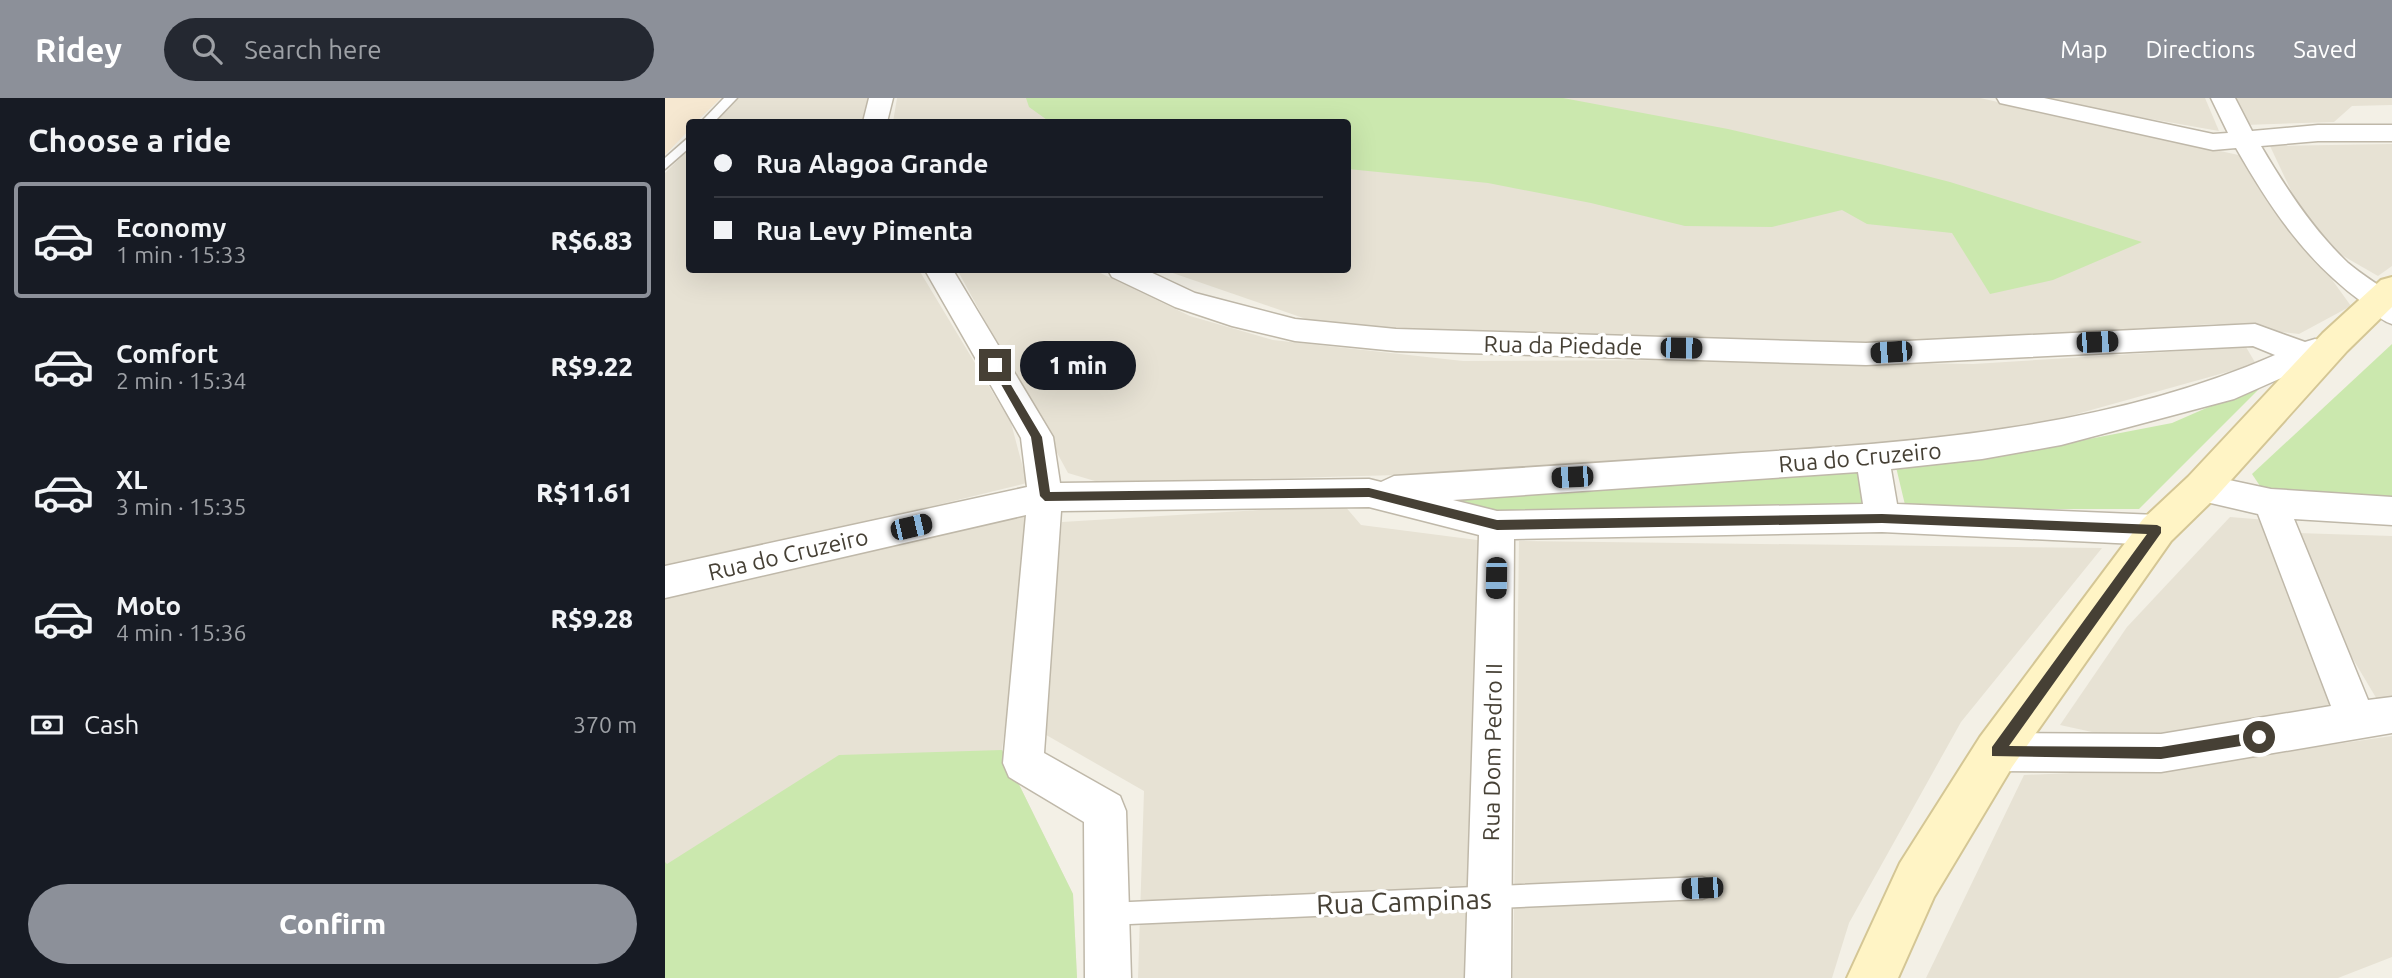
<!DOCTYPE html>
<html lang="en">
<head>
<meta charset="utf-8">
<style>
  body { margin:0; font-family:Ubuntu,sans-serif; background:#242831; color:#f1f3f6; height:100vh; display:flex; flex-direction:column; font-size:26px; white-space:nowrap }
  * { box-sizing:border-box; margin:0 }
  p { font-size:23px; color:#9ea1a6 }
  .icon { flex:none; width:38px; height:38px; fill:none; stroke:currentColor; stroke-width:2; stroke-linecap:round; stroke-linejoin:round }
  .map { position:relative; flex:1; overflow:hidden }
  .drawer { display:flex; flex-direction:column; background:#171b24; width:665px }
  .drawer>* { flex:none }
  .hud { position:absolute; left:21px; top:21px; width:665px; height:154px; border-radius:7px; box-shadow:0 7px 28px #0002; display:grid; align-content:center; height:154px; padding:0 28px; background:#171b24 }
  .end { position:absolute; width:32px; height:32px; margin:-16px; border:9px solid #464035; background:#fff; box-shadow:0 0 0 4px #fff }
  .from { border-radius:50% }
  .bubble { position:absolute; height:49px; border-radius:24px; background:#171b24; box-shadow:0 7px 28px #0002; font-size:23px; font-weight:800; line-height:49px; text-align:center }
  .car { position:absolute; width:21px; height:42px; margin:-21px -10px; border-radius:9px; box-shadow:0 0 5px 2px #0007; background:linear-gradient(#222 24%,#8ab4d8 0 40%,#222 0 76%,#8ab4d8 0 86%,#222 0) }
  .hud b { display:flex; align-items:center; gap:24px; height:66px; font-size:26px }
  .hud b+b { border-top:2px solid #363941 }
  .hud i { width:18px; height:18px; background:#f1f3f6 }
  ul { padding:0; list-style:none }
  li { display:flex; align-items:center; gap:21px; height:116px; margin:0 14px 10px; padding:0 14px; border:4px solid transparent; border-radius:7px }
  li div { flex:1 }
  li b { display:block; font-size:26px }
  li em { font-style:normal; font-weight:800 }
  li.selected { border-color:#8c9099 }
  li>.icon { width:63px; height:63px; stroke-width:1.5 }
  h2 { padding:0 28px; font-size:32px; line-height:84px }
  .pay { display:flex; align-items:center; gap:18px; height:77px; padding:0 28px; font-size:26px }
  .pay p { margin-inline-start:auto }
  .action { display:flex; gap:14px; margin-top:auto; padding:14px 28px }
  .action a { flex:1; height:80px; border-radius:42px; background:#8c9099; color:#fff; font-size:28px; font-weight:800; line-height:80px; text-align:center }
  header { display:flex; align-items:center; gap:42px; box-sizing:border-box; height:98px; padding:0 35px; background:#8c9099; color:#fff }
  header strong { font-size:33px }
  nav { display:flex; gap:38px; margin-inline-start:auto; font-size:24px }
  .search { width:490px; height:63px; background:#242831; display:flex; align-items:center; gap:18px; box-sizing:border-box; padding:0 24px; border-radius:38px; color:#9ea1a6; font-size:26px }
  main { display:flex; flex:1; min-height:0 }
  .map>svg:first-child { display:block }
  .residential { fill:#e7e2d4 }
  .commercial { fill:#f6e8d1 }
  .green { fill:#cbe8ae }
  .lines { fill:none; stroke-linecap:round; stroke-linejoin:round }
  .lane-casing { stroke:#bfb8a9; stroke-width:3 }
  .street-casing { stroke:#bfb8a9; stroke-width:3 }
  .secondary-casing { stroke:#d4c695; stroke-width:4 }
  .lane { fill:#fff; fill-rule:evenodd }
  .street { fill:#fff; fill-rule:evenodd }
  .secondary { fill:#fff4c5; fill-rule:evenodd }
  .route { fill:#464035 }
  .labels { text-anchor:middle; dominant-baseline:central; stroke-width:7; stroke-linejoin:round; paint-order:stroke }
  .street-label { font-size:23px; fill:#464035; stroke:#fff }
  .near-street-label { font-size:28px; fill:#464035; stroke:#fff }
</style>
</head>
<body>
<header>
<strong>Ridey</strong>
<div class="search"><svg class="icon" aria-label="search" viewBox="0 0 24 24"><circle cx="10" cy="10" r="6"/><path d="M15 15l6 6"/></svg>Search here</div>
<nav><a>Map</a><a>Directions</a><a>Saved</a></nav>
</header>
<main>
<section class="drawer">
<h2>Choose a ride</h2>
<ul>
<li class="selected"><svg class="icon" aria-label="car" viewBox="0 0 24 24"><path d="M5 17H2v-5l4-1 3-4h7l3 4 3 1v5h-3M9 17h6M6 11h13"/><circle cx="7" cy="17" r="2"/><circle cx="17" cy="17" r="2"/></svg><div><b>Economy</b><p>1 min · 15:33</p></div><em>R$6.83</em></li>
<li><svg class="icon" aria-label="car" viewBox="0 0 24 24"><path d="M5 17H2v-5l4-1 3-4h7l3 4 3 1v5h-3M9 17h6M6 11h13"/><circle cx="7" cy="17" r="2"/><circle cx="17" cy="17" r="2"/></svg><div><b>Comfort</b><p>2 min · 15:34</p></div><em>R$9.22</em></li>
<li><svg class="icon" aria-label="car" viewBox="0 0 24 24"><path d="M5 17H2v-5l4-1 3-4h7l3 4 3 1v5h-3M9 17h6M6 11h13"/><circle cx="7" cy="17" r="2"/><circle cx="17" cy="17" r="2"/></svg><div><b>XL</b><p>3 min · 15:35</p></div><em>R$11.61</em></li>
<li><svg class="icon" aria-label="car" viewBox="0 0 24 24"><path d="M5 17H2v-5l4-1 3-4h7l3 4 3 1v5h-3M9 17h6M6 11h13"/><circle cx="7" cy="17" r="2"/><circle cx="17" cy="17" r="2"/></svg><div><b>Moto</b><p>4 min · 15:36</p></div><em>R$9.28</em></li>
</ul>
<div class="pay"><svg class="icon" aria-label="cash" viewBox="0 0 24 24"><path d="M3 7h18v10H3z"/><circle cx="12" cy="12" r="2"/></svg>Cash<p>370 m</p></div>
<div class="action"><a>Confirm</a></div>
</section>
<div class="map">
<svg width="1727" height="880" viewBox="0 0 1727 880">
  <rect width="100%" height="100%" fill="#f3f0e6"/>
  <g class="residential">
    <path d="M 73,0 L 207,0 L 199,24 L 49,24 Z"/>
    <path d="M 232,0 L 1315,0 L 1578,58 L 1686,208 L 1634,236 L 1549,226 L 1202,248 L 981,237 L 784,236 L 644,222 L 499,172 L 682,172 L 682,24 L 228,24 Z"/>
    <path d="M 1371,0 L 1540,0 L 1554,33 L 1384,3 Z"/>
    <path d="M 1568,0 L 1727,0 L 1727,7 L 1687,8 L 1669,24 L 1580,27 Z"/>
    <path d="M 1727,46 L 1727,168 L 1713,178 L 1666,151 L 1636,114 L 1605,48 Z"/>
    <path d="M 24,51 L 24,172 L 254,172 L 346,325 L 362,385 L 51,461 L 0,477 L 0,75 Z"/>
    <path d="M 302,172 L 429,172 L 525,218 L 608,242 L 798,263 L 1024,262 L 1308,266 L 1581,249 L 1591,266 L 1347,334 L 877,373 L 584,381 L 450,389 L 403,375 L 294,175 Z"/>
    <path d="M 679,407 L 696,427 L 820,443 L 804,880 L 473,880 L 479,693 L 376,634 L 397,424 Z"/>
    <path d="M 369,415 L 337,652 L 408,796 L 412,880 L 0,880 L 0,495 Z"/>
    <path d="M 1565,419 L 1602,422 L 1670,616 L 1459,641 L 1395,627 L 1462,529 Z"/>
    <path d="M 1632,435 L 1727,438 L 1727,600 L 1713,603 L 1654,504 Z"/>
    <path d="M 854,443 L 1437,450 L 1296,624 L 1184,825 L 1167,880 L 848,880 Z"/>
    <path d="M 1727,638 L 1727,859 L 1673,880 L 1261,880 L 1359,677 L 1497,671 Z"/>
  </g>
  <path class="commercial" d="M 0,0 L 56,0 L 31,24 L 24,24 L 24,32 L 0,57 Z"/>
  <g class="green">
    <path d="M 361,0 L 898,0 L 1063,31 L 1215,66 L 1285,84 L 1477,144 L 1388,182 L 1325,196 L 1287,135 L 1202,126 L 1177,112 L 1107,129 L 1020,128 L 926,105 L 823,85 L 683,71 L 682,24 L 385,24 L 364,9 Z"/>
    <path d="M 1727,246 L 1727,400 L 1599,394 L 1587,376 Z"/>
    <path d="M 1601,284 L 1474,411 L 1241,411 L 1231,369 L 1346,356 L 1507,325 Z"/>
    <path d="M 1195,372 L 1201,411 L 830,413 L 756,399 Z"/>
    <path d="M 337,652 L 408,796 L 412,880 L 0,880 L 0,764 L 2,766 L 174,657 Z"/>
  </g>
  <g class="lines">
    <defs>
      <g id="lane">
        <path d="M 59,0 L 72,0 L 49,24 L 36,24 Z"/>
        <path d="M 24,39 L 24,50 L 0,71 L 0,60 Z"/>
        <path d="M 1037,779 L 1045,782 L 1048,790 L 1045,798 L 1037,801 L 442,827 L 434,824 L 431,816 L 434,808 L 442,805 Z"/>
      </g>
      <g id="street">
        <path d="M 204,0 L 228,0 L 222,24 L 198,24 Z"/>
        <path d="M 1332,0 L 1379,0 L 1548,36 L 1563,35 L 1546,0 L 1570,0 L 1587,33 L 1653,27 L 1727,27 L 1727,43 L 1653,43 L 1596,48 C 1620,89 1648,132 1683,165 C 1697,177 1713,186 1727,197 L 1727,226 C 1714,222 1707,212 1697,204 C 1640,162 1606,111 1571,50 L 1548,52 L 1344,7 L 1335,5 Z"/>
        <path d="M 260,172 L 288,172 L 388,339 L 395,385 L 704,381 L 716,384 L 729,378 C 845,371 961,363 1078,355 C 1258,344 1443,330 1610,257 L 1588,248 L 1201,267 L 731,253 L 630,243 L 567,228 L 510,209 L 447,179 L 443,172 L 481,172 L 530,195 L 630,221 L 731,231 L 1201,245 L 1590,226 L 1640,244 L 1650,241 L 1661,244 L 1665,252 L 1661,260 L 1569,301 L 1396,347 L 1317,361 L 1226,371 L 1232,406 L 1492,417 L 1504,422 L 1509,432 L 1504,442 L 1492,447 L 1217,434 L 849,441 L 846,880 L 800,880 L 814,437 L 704,409 L 396,413 L 379,655 L 455,698 L 461,713 L 466,880 L 420,880 L 419,724 L 344,679 L 338,665 L 361,417 L 0,500 L 0,468 L 362,389 L 356,340 ZM 1193,374 L 1198,406 L 832,413 L 788,402 Z"/>
        <path d="M 1536,376 L 1606,391 L 1727,399 L 1727,427 L 1629,421 L 1703,602 L 1727,599 L 1727,635 L 1496,674 L 1331,673 L 1317,668 L 1311,654 L 1317,640 L 1331,635 L 1496,636 L 1666,608 L 1593,416 L 1524,400 L 1519,390 L 1524,380 Z"/>
      </g>
      <path id="secondary" d="M 1727,179 L 1727,209 L 1682,253 L 1549,401 L 1506,443 L 1347,669 L 1269,799 L 1233,880 L 1182,880 L 1235,765 L 1315,639 L 1478,421 L 1523,379 L 1658,235 L 1716,182 Z"/>
    </defs>
    <use href="#lane" class="lane-casing"/>
    <use href="#street" class="street-casing"/>
    <use href="#secondary" class="secondary-casing"/>
    <use href="#lane" class="lane"/>
    <use href="#street" class="street"/>
    <use href="#secondary" class="secondary"/>
  </g>
  <path class="route" d="M 326,265 L 333,265 L 377,339 L 385,394 L 704,390 L 832,422 L 1217,416 L 1492,427 L 1496,429 L 1496,435 L 1344,648 L 1496,649 L 1594,633 L 1600,639 L 1594,645 L 1496,661 L 1327,658 L 1327,649 L 1482,436 L 1217,425 L 832,432 L 704,399 L 380,403 L 375,398 L 366,339 L 325,267 Z"/>
  <g class="labels">
    <g class="street-label">
      <text transform="translate(898 247) rotate(1)">Rua da Piedade</text>
      <text transform="translate(1195 359) rotate(-5)">Rua do Cruzeiro</text>
      <text transform="translate(123 456) rotate(-13)">Rua do Cruzeiro</text>
      <text transform="translate(827 654) rotate(-89)">Rua Dom Pedro II</text>
    </g>
    <g class="near-street-label">
      <text transform="translate(739 803) rotate(-2)">Rua Campinas</text>
    </g>
  </g>
</svg>
<i class="end from" style="left:1594px;top:639px"></i>
<i class="end" style="left:330px;top:267px"></i>
<div class="bubble" style="left:355px;top:243px;width:116px">1 min</div>
<i class="car" style="left:1432px;top:244px;rotate:88deg"></i>
<i class="car" style="left:1016px;top:250px;rotate:91deg"></i>
<i class="car" style="left:1226px;top:254px;rotate:266deg"></i>
<i class="car" style="left:907px;top:379px;rotate:267deg"></i>
<i class="car" style="left:246px;top:429px;rotate:77deg"></i>
<i class="car" style="left:831px;top:480px;rotate:181deg"></i>
<i class="car" style="left:1037px;top:790px;rotate:268deg"></i>
<div class="hud">
<b><i class="from"></i>Rua Alagoa Grande</b>
<b><i></i>Rua Levy Pimenta</b>
</div>
</div>
</main>
</body>
</html>
